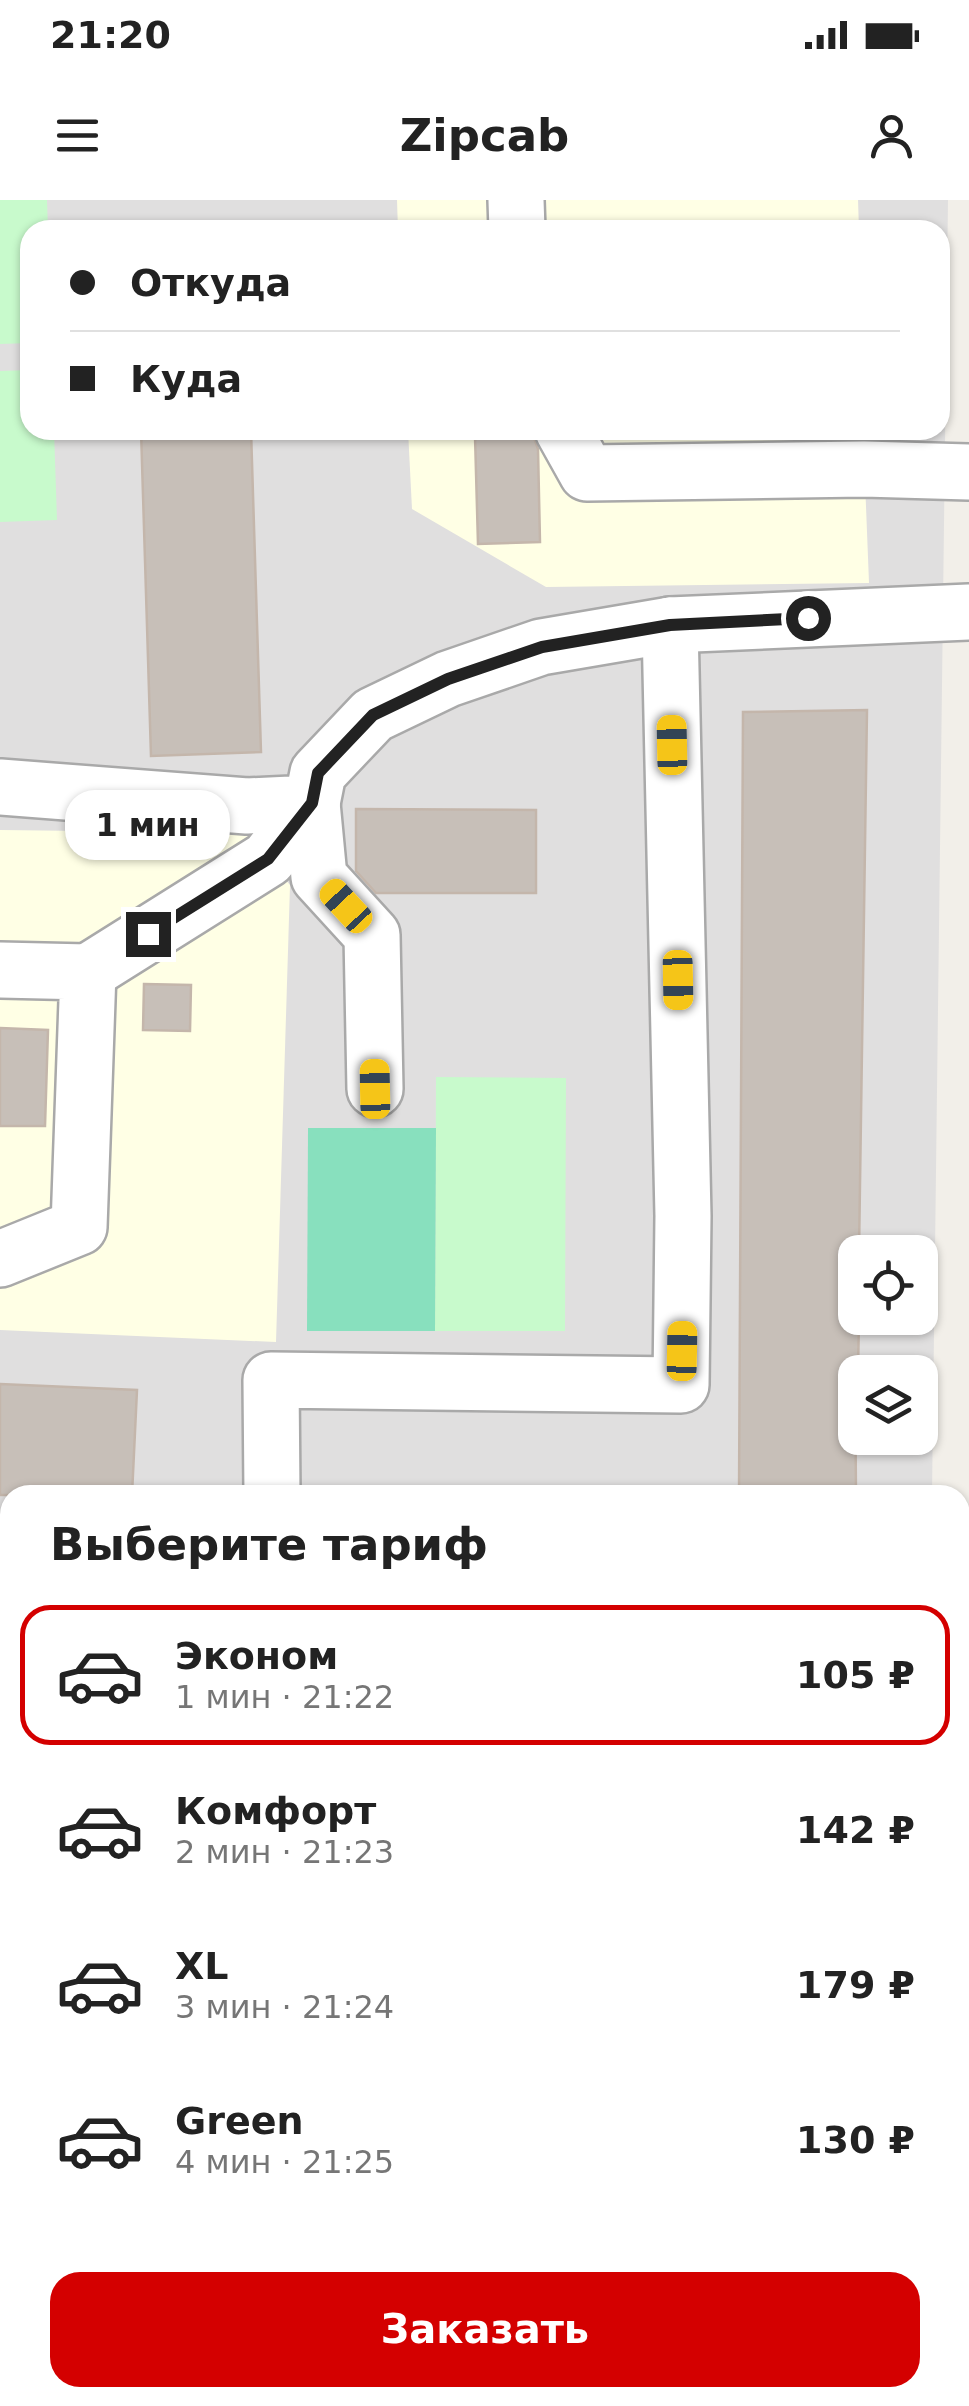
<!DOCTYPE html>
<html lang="ru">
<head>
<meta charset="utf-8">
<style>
  body { margin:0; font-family:"DejaVu Sans",sans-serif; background:#f2f2f2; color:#222; height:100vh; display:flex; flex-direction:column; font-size:38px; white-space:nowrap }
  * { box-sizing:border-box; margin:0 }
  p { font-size:32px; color:#767676 }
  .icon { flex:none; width:55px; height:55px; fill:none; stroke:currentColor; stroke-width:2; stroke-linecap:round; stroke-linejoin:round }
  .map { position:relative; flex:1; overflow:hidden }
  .drawer { position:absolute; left:0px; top:1285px; width:970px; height:922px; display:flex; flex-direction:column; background:#fff; border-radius:30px 30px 0 0; box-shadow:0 2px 8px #0004 }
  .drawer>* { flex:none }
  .guide { position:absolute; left:20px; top:20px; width:930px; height:220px; border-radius:30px; box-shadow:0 2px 8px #0004; display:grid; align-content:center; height:220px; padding:0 50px; background:#fff }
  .buttons { position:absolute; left:838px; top:1035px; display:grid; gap:20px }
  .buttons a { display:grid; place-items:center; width:100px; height:100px; border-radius:20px; background:#fff; box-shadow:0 2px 8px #0004; font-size:50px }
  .end { position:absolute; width:45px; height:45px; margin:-22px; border:12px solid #222; background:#fff; box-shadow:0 0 0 5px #fff }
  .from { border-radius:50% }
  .bubble { position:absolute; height:70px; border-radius:30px; background:#fff; box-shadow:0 2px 8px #0004; font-size:32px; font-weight:700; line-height:70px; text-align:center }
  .car { position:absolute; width:30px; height:60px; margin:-30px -15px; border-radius:12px; box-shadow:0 0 8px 2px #0007; background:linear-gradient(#f5c518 24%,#345 0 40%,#f5c518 0 76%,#345 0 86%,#f5c518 0) }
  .guide b { display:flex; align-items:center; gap:35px; height:95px; font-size:38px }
  .guide b+b { border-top:2px solid #e0e0e0 }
  .guide i { width:25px; height:25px; background:#222 }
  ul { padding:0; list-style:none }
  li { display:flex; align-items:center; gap:30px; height:140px; margin:0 20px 15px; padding:0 30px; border:5px solid transparent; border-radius:30px }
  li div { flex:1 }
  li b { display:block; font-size:38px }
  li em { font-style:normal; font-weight:700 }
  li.current { border-color:#d40000 }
  li>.icon { width:90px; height:90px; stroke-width:1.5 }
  h2 { padding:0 50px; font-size:45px; line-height:120px }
  .button { display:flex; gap:20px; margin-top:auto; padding:20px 50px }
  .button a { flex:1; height:115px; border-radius:30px; background:#d40000; color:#fff; font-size:40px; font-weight:700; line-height:115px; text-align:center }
  .status { display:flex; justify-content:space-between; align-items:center; height:70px; padding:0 50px; background:#fff; direction:ltr }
  .status svg { height:28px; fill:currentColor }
  header { display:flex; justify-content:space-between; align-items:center; height:130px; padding:0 50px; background:#fff; font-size:45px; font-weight:700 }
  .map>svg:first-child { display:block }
  .residential { fill:#e0dfdf; fill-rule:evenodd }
  .education { fill:#ffffe5 }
  .park { fill:#c8facc }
  .pitch { fill:#88e0be }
  .building { fill:#c7bfb8; stroke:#c4b6ab; stroke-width:2.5 }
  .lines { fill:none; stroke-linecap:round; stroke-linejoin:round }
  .minor-casing { stroke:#a9a9a9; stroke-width:60 }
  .minor { stroke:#fff; stroke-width:55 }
  .route { stroke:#222; stroke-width:12 }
</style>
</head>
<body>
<div class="status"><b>21:20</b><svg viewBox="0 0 49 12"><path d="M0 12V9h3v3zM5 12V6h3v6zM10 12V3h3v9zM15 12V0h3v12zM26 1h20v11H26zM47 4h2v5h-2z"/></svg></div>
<header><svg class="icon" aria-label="menu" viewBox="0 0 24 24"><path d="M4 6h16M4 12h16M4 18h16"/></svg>Zipcab<svg class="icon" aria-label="person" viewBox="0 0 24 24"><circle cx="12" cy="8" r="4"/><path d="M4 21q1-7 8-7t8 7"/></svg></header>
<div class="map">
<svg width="969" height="2206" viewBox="0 0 969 2206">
  <rect width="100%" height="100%" fill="#f2efe9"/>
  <g class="residential">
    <path d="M 0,0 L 948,0 L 932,1295 L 10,1295 L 10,1548 L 0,1547 ZM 30,30 L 940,30 L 940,230 L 30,230 ZM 855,1052 L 920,1052 L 920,1118 L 855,1118 ZM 855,1172 L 920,1172 L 920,1238 L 855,1238 Z"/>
    <path d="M 969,1578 L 969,2206 L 0,2206 L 0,1625 L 10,1625 L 10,2198 L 960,2198 L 960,1579 Z"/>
  </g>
  <g class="education">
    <path d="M 397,0 L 858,0 L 859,30 L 398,30 Z"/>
    <path d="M 408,230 L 863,230 L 869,383 L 546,387 L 412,309 Z"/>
    <path d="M 0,630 L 246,633 L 290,685 L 276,1142 L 0,1130 Z"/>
  </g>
  <g class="park">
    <path d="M 0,0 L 47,0 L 48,30 L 30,30 L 30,143 L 0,144 Z"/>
    <path d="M 30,170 L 30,230 L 54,230 L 57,320 L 0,322 L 0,171 Z"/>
    <path d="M 436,877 L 566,878 L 565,1131 L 435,1131 Z"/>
  </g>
  <path class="pitch" d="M 308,928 L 436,928 L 435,1131 L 307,1131 Z"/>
  <g class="building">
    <path d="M 141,230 L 251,230 L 261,552 L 151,556 Z"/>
    <path d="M 533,235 L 538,249 L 540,342 L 478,344 L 475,236 Z"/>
    <path d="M 867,510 L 859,1052 L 855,1052 L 855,1118 L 859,1118 L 858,1172 L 855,1172 L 856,1295 L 739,1295 L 743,512 Z"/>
    <path d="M 356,609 L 536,610 L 536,693 L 376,693 L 356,671 Z"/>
    <path d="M 144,784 L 191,785 L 190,831 L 143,830 Z"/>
    <path d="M 0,828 L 48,830 L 45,926 L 0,926 Z"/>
    <path d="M 0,1184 L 137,1190 L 132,1295 L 0,1295 Z"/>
  </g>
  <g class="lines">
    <defs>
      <g id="minor">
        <path d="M 516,0 L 517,30"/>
        <path d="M 563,230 L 587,273 L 864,269 L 969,272"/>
        <path d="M 0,587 L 247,606 L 312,603 L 318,573 L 373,515 L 448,479 L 541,447 L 670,425 L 969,412"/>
        <path d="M 312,603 L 319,677 L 372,735 L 375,889"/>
        <path d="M 0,770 L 88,772 L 79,1027 L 0,1059"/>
        <path d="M 88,772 L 268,659 L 312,603"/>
        <path d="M 272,1295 L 271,1180 L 681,1185 L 683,1016 L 670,425"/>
        <path d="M 960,1551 L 969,1550"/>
        <path d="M 0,1579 L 10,1580"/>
        <path d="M 0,2041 L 10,2042"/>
        <path d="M 964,2140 L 969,2113"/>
        <path d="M 72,2206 L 72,2198"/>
        <path d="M 633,2206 L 634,2198"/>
        <path d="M 856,2206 L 857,2198"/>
      </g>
    </defs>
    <use href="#minor" class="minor-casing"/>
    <use href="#minor" class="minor"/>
  </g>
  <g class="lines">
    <path class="route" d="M 148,734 L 268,659 L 312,603 L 318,573 L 373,515 L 448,479 L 542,447 L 670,425 L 808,418"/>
  </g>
</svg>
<div class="buttons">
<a><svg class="icon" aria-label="locate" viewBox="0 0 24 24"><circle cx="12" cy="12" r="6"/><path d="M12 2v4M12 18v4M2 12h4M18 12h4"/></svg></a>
<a><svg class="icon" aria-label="layers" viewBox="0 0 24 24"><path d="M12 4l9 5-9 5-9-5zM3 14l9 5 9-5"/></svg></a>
</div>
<i class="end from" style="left:808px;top:418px"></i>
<i class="end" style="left:148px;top:734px"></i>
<div class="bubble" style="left:65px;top:590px;width:165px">1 мин</div>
<i class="car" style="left:672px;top:545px;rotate:359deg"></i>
<i class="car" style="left:346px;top:706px;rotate:317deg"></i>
<i class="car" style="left:678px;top:780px;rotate:179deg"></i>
<i class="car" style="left:375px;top:889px;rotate:359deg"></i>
<i class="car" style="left:682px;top:1151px;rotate:1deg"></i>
<div class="guide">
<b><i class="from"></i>Откуда</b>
<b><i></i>Куда</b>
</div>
<section class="drawer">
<h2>Выберите тариф</h2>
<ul>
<li class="current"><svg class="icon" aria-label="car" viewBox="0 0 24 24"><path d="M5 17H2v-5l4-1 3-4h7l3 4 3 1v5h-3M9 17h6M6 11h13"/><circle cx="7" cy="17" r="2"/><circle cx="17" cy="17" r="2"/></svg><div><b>Эконом</b><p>1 мин · 21:22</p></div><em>105 ₽</em></li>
<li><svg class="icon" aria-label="car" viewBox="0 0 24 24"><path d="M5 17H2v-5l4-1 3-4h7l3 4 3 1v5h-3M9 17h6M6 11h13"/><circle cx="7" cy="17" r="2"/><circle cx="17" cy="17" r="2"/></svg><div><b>Комфорт</b><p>2 мин · 21:23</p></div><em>142 ₽</em></li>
<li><svg class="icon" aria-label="car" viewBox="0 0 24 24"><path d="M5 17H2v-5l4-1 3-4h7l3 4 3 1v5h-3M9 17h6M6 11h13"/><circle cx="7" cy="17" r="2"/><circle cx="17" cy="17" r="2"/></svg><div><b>XL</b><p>3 мин · 21:24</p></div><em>179 ₽</em></li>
<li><svg class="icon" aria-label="car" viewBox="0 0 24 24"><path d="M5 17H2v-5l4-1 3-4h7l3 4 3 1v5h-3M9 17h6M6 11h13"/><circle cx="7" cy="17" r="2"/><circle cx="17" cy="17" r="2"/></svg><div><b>Green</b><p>4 мин · 21:25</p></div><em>130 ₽</em></li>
</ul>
<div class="button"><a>Заказать</a></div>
</section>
</div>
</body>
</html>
